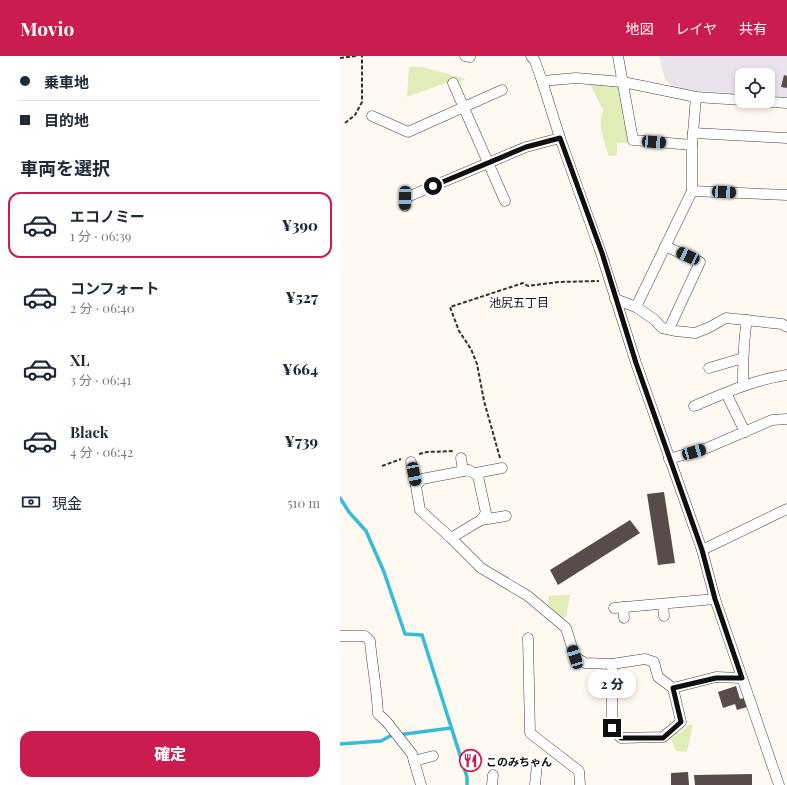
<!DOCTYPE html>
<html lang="ja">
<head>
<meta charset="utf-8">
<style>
  body { margin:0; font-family:"Playfair Display","Noto Sans JP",serif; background:#f6f6f7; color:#1f2937; height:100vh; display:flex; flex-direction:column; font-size:15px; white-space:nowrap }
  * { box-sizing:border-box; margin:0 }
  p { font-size:13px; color:#747a83 }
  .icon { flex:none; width:22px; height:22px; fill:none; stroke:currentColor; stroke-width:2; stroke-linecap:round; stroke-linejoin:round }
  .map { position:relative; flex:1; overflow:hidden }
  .side { display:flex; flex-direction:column; background:#fff; width:340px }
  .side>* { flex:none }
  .hud { display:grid; align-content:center; height:88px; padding:0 20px; background:#fff }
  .fabs { position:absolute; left:395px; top:12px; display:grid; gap:8px }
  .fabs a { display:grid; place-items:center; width:40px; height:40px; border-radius:8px; background:#fff; box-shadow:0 2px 6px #0003; font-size:20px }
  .end { position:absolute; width:18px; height:18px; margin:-9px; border:5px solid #0f0f0f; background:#fff; box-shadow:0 0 0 2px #fff }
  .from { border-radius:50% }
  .bubble { position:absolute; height:28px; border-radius:12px; background:#fff; box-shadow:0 2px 6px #0003; font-size:13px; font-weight:800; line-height:28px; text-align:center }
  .car { position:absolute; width:12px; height:24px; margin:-12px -6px; border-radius:5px; box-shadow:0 0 3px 1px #0007; background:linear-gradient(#222 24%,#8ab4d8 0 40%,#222 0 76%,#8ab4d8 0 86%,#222 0) }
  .hud b { display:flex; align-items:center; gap:14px; height:38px; font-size:15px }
  .hud b+b { border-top:1px solid #e0e1e3 }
  .hud i { width:10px; height:10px; background:#1f2937 }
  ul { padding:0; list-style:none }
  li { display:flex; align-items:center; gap:12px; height:66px; margin:0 8px 6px; padding:0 12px; border:2px solid transparent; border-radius:12px }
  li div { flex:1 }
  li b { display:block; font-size:15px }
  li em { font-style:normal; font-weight:800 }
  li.on { border-color:#ca1c4e }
  li>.icon { width:36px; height:36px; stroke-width:1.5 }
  h2 { padding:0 20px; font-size:18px; line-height:48px }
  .pay { display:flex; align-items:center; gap:10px; height:44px; padding:0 20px; font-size:15px }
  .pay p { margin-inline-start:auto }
  .cta { display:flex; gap:8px; margin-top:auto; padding:8px 20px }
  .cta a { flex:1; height:46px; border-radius:12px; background:#ca1c4e; color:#fff; font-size:16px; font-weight:800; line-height:46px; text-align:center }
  header { display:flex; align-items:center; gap:24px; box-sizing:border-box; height:56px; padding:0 20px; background:#ca1c4e; color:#fff }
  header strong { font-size:19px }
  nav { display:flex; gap:22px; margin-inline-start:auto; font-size:14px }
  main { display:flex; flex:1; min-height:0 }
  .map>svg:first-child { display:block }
  .industrial { fill:#eae3ee }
  .green { fill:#e0edb7 }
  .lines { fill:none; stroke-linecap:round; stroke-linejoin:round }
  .stream { stroke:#33bdd7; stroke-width:3.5 }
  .building { fill:#584c4a }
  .street-casing { stroke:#424242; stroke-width:11 }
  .path { stroke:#313131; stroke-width:2; stroke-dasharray:4 2; stroke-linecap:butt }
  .street { stroke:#fff; stroke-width:10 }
  .route { stroke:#0f0f0f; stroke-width:5 }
  .labels { text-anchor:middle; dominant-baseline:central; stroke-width:4; stroke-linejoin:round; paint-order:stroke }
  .poi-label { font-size:11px; font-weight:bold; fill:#0f0f0f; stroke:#fff; text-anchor:start }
  .neighbourhood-label { font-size:12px; fill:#0f0f0f; stroke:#fff }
</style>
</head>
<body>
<header>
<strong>Movio</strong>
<nav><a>地図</a><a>レイヤ</a><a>共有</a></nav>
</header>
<main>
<section class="side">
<div class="hud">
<b><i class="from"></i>乗車地</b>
<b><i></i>目的地</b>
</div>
<h2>車両を選択</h2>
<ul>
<li class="on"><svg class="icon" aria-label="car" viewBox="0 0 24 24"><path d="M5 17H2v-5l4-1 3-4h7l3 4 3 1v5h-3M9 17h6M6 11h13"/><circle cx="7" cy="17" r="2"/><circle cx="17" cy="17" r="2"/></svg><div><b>エコノミー</b><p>1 分 · 06:39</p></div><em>¥390</em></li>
<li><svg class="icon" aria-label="car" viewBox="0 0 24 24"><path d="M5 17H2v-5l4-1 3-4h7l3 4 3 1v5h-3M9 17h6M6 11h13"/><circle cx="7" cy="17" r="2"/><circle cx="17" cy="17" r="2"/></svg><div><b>コンフォート</b><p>2 分 · 06:40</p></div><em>¥527</em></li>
<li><svg class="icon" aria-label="car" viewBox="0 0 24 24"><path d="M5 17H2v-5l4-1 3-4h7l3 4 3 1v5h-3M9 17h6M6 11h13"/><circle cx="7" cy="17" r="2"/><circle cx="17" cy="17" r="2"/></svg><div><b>XL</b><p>3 分 · 06:41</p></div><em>¥664</em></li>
<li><svg class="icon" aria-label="car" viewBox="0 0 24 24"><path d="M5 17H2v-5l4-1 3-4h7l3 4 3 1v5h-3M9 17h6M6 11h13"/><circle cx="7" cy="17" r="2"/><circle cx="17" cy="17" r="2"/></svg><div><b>Black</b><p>4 分 · 06:42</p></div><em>¥739</em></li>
</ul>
<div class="pay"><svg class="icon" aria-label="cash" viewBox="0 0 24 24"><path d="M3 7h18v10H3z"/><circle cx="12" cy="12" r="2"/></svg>現金<p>510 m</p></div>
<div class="cta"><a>確定</a></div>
</section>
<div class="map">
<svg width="447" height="729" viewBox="0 0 447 729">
  <rect width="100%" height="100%" fill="#fff9f1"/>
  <path class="industrial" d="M 319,0 L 447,0 L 447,42 L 428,41 L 428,19 L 402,19 L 402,39 L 335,33 L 325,23 Z"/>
  <g class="green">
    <path d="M 69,11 L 83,11 L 126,23 L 116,27 L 114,24 L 67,41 Z"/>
    <path d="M 250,28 L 278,29 L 282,33 L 289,87 L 277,87 L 277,99 L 269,100 C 264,85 257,69 263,54 Z"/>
    <path d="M 230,539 L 226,562 L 224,561 L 223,563 L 208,549 L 209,540 Z"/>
    <path d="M 349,669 L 353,669 L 347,696 L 336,695 L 331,682 L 337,676 L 339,678 Z"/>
  </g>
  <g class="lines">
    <g class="stream">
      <path d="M 0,442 L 9,456 L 26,475 L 44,516 L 65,578 L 82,579 L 127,721 L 127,729"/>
      <path d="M 0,688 L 41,685 L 50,680 L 111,672"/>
    </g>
  </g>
  <g class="building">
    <path d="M 444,19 L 447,20 L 447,32 L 441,31 Z"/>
    <path d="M 324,436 L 335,507 L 318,509 L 307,438 Z"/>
    <path d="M 290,464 L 300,477 L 218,529 L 210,514 Z"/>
    <path d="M 396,630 L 400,643 L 404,642 L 407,651 L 397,654 L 395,648 L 383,652 L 378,636 Z"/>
    <path d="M 348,716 L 349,729 L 331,729 L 331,717 Z"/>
    <path d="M 412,718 L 412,729 L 355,729 L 354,719 Z"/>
  </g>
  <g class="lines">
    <defs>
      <g id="street">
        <path d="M 125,0 L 130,1"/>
        <path d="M 191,0 L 195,5 L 202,25 L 220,82 L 261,197 L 296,307 L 362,494 L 375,543 L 439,729"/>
        <path d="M 278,0 L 293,84 L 352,89"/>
        <path d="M 202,25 L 236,22 L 283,26 L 356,41 L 402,44"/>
        <path d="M 113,27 L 165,145"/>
        <path d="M 418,45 L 447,47"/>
        <path d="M 32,60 L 68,76 L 162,34"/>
        <path d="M 353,77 L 447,82"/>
        <path d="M 352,135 L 352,89 L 356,41"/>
        <path d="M 65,150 L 65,142 L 186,91 L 220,82"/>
        <path d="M 325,190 L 360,206 L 329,273"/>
        <path d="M 275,243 L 296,251 L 315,264 L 322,272 L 336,275 L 355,277 L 368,272 L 386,262 L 442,268 L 447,271"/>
        <path d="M 296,251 L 352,135 L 447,139"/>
        <path d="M 369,312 L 403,302"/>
        <path d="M 403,330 C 403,308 403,286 407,264"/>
        <path d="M 386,337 L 405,376"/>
        <path d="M 354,350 C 385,337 413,324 447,319"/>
        <path d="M 121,402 L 123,415"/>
        <path d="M 329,403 L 367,392 L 432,364 L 447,363"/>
        <path d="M 71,406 L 76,430"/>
        <path d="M 136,417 L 162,412"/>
        <path d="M 141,464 L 166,460"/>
        <path d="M 111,482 L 141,464 L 146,457 L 138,420 L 129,414 L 82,423 L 76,430 L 80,454 L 111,482 L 141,512 L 188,540 L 226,572 L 235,601 L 245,607 L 272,608 L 305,603 L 314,606 L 318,621 L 333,632 L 376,621 L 402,622"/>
        <path d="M 362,494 L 447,453"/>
        <path d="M 323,548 L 324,560"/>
        <path d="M 283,551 L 284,562"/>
        <path d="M 274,552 L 375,543"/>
        <path d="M 0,580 L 25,580 L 30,585 C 32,609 37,633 38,658 L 46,665 L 72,698 L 81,729"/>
        <path d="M 188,582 L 190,677 L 239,715 L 240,729"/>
        <path d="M 272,608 L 272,672 L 281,682 L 323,681 L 341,666 L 333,632"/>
        <path d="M 74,705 L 93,700"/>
        <path d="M 152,729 L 153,719"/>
        <path d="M 195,729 L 197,708"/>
      </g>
    </defs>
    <use href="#street" class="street-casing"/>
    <g class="path">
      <path d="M 0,2 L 16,0"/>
      <path d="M 5,67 L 15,59 L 22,46 L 22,0"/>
      <path d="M 79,398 L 87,396 L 114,395"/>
      <path d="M 160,402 L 144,345 L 137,308 L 131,293 L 119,275 L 110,251 L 183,227 L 188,230 L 218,226 L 259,225"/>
      <path d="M 42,410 L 61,403"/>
    </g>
    <use href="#street" class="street"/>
  </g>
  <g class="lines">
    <path class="route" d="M 93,130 L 186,91 L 220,82 L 262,197 L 296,307 L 362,494 L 375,543 L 402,622 L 376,622 L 333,632 L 341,666 L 323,682 L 281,682 L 272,672"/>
  </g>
  <defs>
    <symbol id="restaurant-ring" viewBox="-11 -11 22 22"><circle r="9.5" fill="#fff" stroke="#ca1c4e" stroke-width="1.5"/><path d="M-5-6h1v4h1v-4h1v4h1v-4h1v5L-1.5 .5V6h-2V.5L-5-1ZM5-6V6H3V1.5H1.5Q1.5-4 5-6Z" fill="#ca1c4e"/></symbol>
  </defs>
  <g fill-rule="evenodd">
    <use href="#restaurant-ring" x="118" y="692" width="25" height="25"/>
  </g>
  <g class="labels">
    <g class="poi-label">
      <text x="146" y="705">このみちゃん</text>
    </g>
    <g class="neighbourhood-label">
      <text x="179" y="246">池尻五丁目</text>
    </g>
  </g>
</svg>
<div class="fabs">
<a><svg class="icon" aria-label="locate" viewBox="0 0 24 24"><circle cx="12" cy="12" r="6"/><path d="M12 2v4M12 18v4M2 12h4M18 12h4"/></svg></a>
</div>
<i class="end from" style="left:93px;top:130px"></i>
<i class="end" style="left:272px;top:672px"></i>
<div class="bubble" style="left:248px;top:614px;width:48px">2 分</div>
<i class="car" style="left:314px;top:86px;rotate:94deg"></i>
<i class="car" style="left:384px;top:136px;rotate:93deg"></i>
<i class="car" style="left:65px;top:142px;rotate:181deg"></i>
<i class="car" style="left:348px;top:200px;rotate:295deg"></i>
<i class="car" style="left:354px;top:396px;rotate:74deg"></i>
<i class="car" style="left:74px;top:418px;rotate:169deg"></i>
<i class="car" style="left:235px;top:601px;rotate:343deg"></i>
</div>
</main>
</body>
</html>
